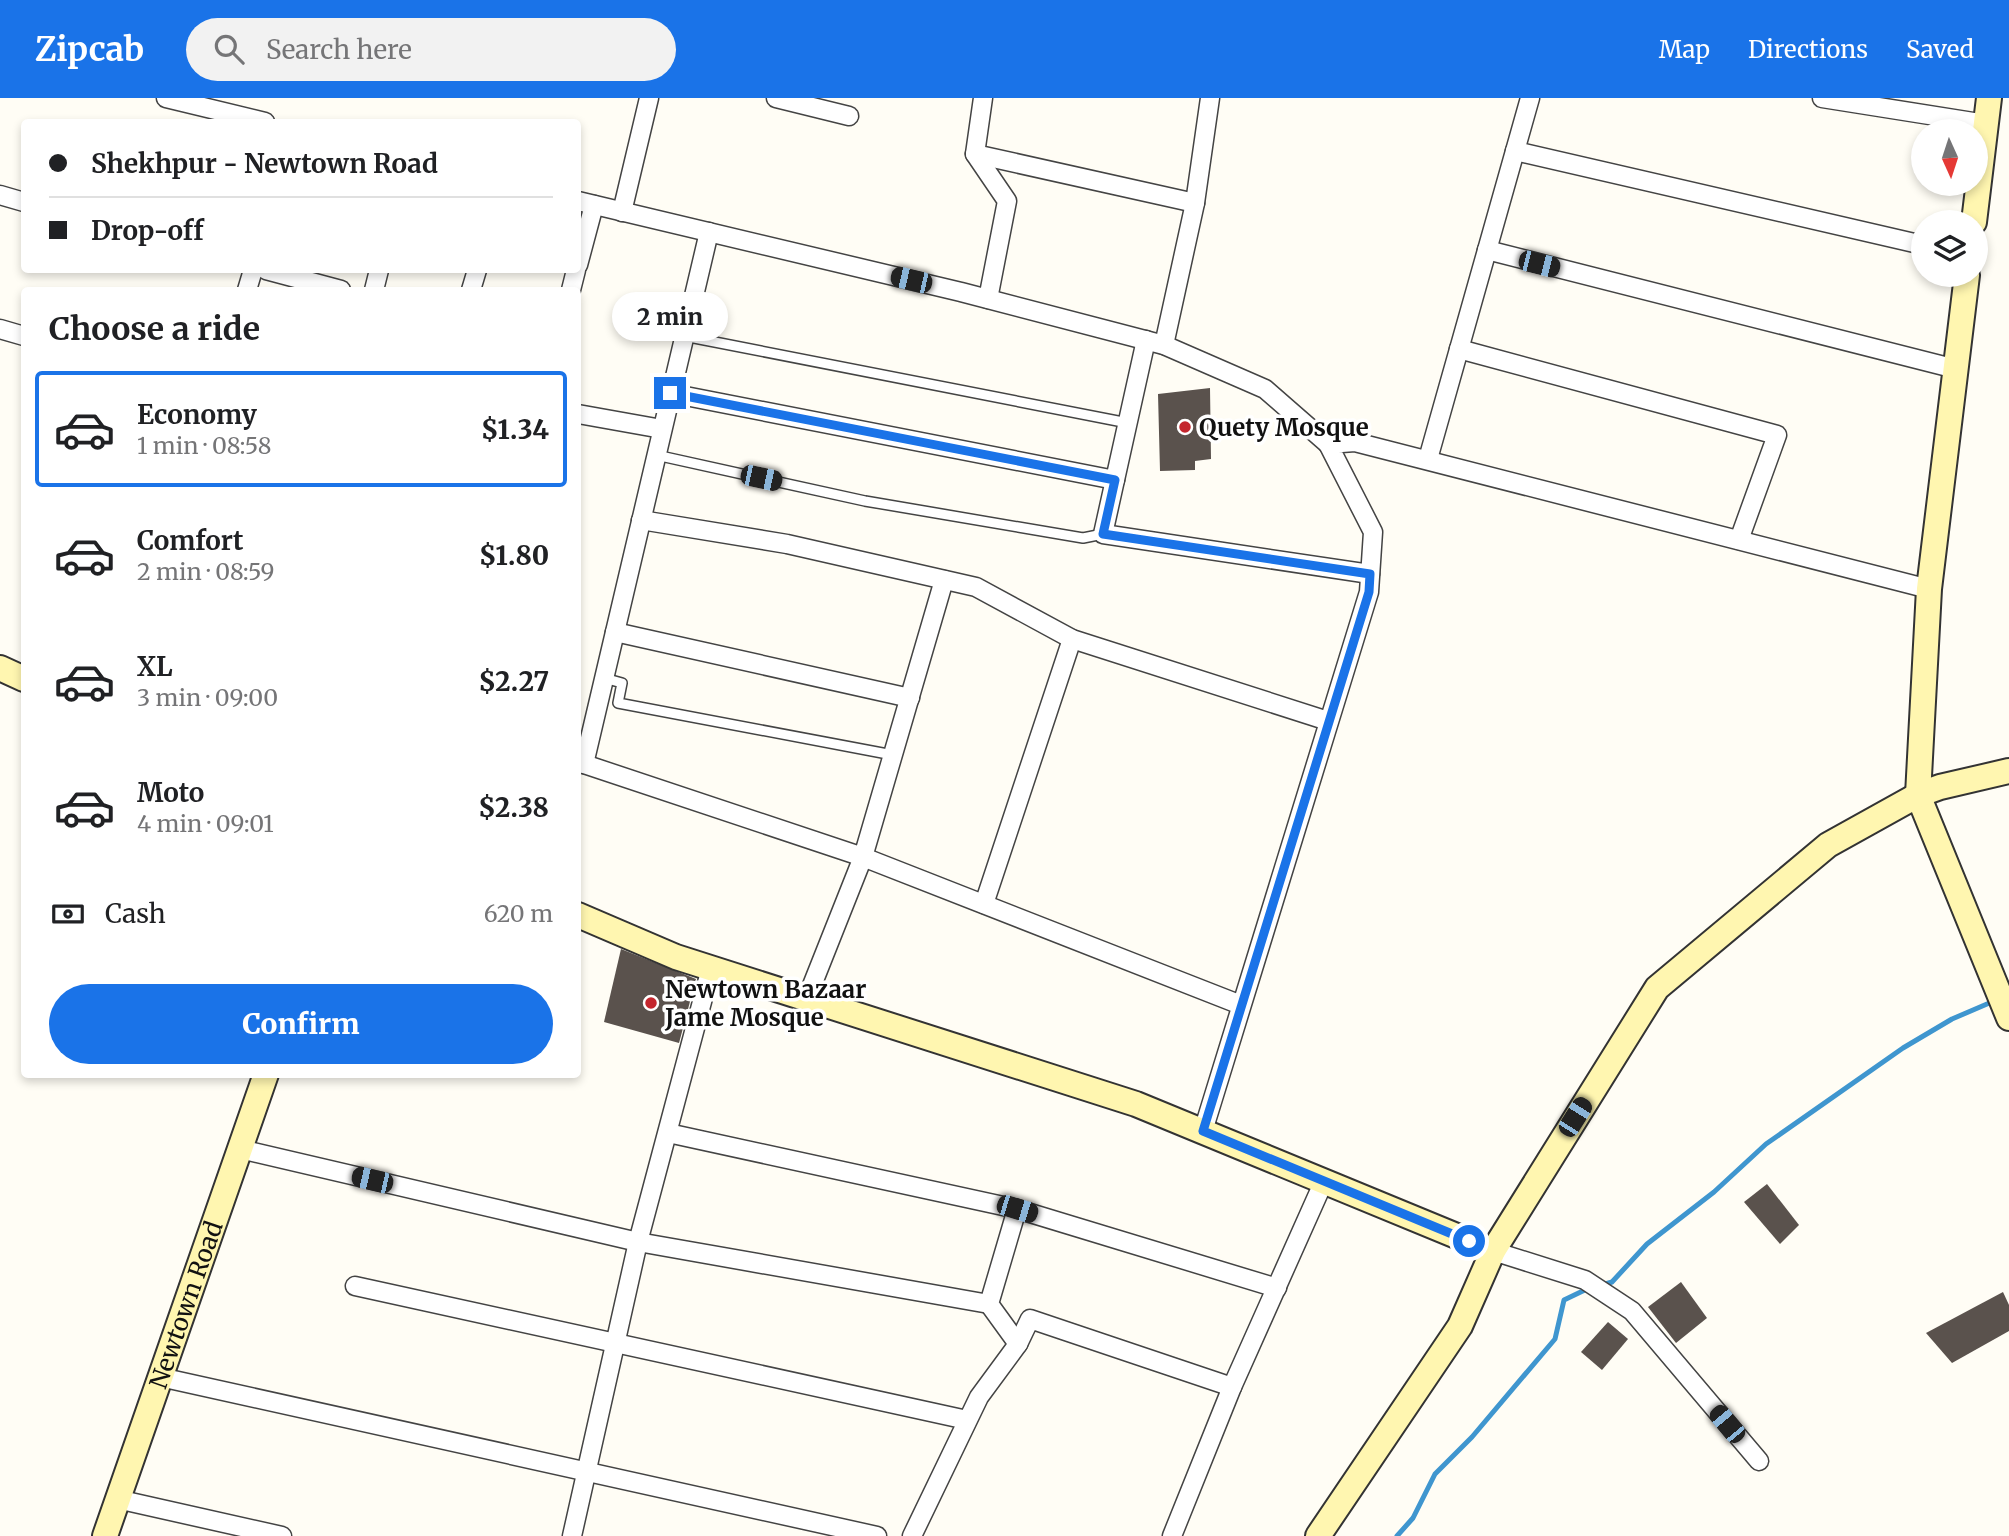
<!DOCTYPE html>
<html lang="en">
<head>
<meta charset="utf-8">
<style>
  body { margin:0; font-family:Merriweather,serif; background:#f2f2f2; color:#202124; height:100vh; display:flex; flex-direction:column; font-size:26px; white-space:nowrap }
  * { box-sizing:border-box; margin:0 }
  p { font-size:23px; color:#757577 }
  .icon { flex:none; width:38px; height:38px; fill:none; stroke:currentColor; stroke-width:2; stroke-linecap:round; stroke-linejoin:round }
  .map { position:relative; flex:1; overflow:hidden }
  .side { position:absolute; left:21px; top:189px; width:560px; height:791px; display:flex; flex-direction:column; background:#fff; border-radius:7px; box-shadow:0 4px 10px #0003 }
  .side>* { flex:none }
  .hud { position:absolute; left:21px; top:21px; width:560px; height:154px; border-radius:7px; box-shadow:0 4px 10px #0003; display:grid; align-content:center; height:154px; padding:0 28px; background:#fff }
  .needle { width:46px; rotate:177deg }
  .buttons { position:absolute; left:1911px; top:21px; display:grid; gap:14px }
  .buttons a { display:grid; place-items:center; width:77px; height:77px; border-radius:50%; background:#fff; box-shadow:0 4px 10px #0003; font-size:35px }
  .end { position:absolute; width:32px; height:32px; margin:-16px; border:9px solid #1a73e8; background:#fff; box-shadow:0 0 0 4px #fff }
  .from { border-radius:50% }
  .bubble { position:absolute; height:49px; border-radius:24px; background:#fff; box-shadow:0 4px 10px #0003; font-size:23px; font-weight:800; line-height:49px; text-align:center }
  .car { position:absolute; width:21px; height:42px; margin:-21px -10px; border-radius:9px; box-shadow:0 0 5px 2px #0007; background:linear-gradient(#222 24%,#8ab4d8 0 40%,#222 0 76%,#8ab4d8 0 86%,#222 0) }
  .hud b { display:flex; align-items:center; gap:24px; height:66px; font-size:26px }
  .hud b+b { border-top:2px solid #e0e0e0 }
  .hud i { width:18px; height:18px; background:#202124 }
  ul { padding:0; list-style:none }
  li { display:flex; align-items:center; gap:21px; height:116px; margin:0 14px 10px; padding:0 14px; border:4px solid transparent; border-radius:7px }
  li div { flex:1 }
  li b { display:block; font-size:26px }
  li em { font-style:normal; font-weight:800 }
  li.active { border-color:#1a73e8 }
  li>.icon { width:63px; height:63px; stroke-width:1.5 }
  h2 { padding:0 28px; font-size:32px; line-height:84px }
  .pay { display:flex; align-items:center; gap:18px; height:77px; padding:0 28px; font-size:26px }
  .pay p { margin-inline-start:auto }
  .primary-button { display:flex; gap:14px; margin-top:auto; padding:14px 28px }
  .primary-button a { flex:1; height:80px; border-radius:42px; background:#1a73e8; color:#fff; font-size:28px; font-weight:800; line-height:80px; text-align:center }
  header { display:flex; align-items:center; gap:42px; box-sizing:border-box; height:98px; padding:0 35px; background:#1a73e8; color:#fff }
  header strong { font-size:33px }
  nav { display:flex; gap:38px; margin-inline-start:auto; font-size:24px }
  .search { width:490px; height:63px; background:#f2f2f2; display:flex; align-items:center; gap:18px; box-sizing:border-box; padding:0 24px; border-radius:38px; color:#757577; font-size:26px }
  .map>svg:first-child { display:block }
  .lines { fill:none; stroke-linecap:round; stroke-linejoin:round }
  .stream { stroke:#3f96cf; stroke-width:5 }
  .building { fill:#5a524d }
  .lane-casing { stroke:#444; stroke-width:12 }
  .street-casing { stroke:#444; stroke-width:21 }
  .secondary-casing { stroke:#333; stroke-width:28 }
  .lane { stroke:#fff; stroke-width:9 }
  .street { stroke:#fff; stroke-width:18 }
  .secondary { stroke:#fff6b0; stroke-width:24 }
  .route { stroke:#1a73e8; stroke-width:9 }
  .poi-dot { fill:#c4262e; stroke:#fff; stroke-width:2.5 }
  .labels { text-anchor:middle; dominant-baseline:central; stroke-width:7; stroke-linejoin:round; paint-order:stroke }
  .poi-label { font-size:24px; font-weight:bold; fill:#111; stroke:#fff; text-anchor:start }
  .street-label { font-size:24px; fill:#111; stroke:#fff }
</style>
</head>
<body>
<header>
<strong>Zipcab</strong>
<div class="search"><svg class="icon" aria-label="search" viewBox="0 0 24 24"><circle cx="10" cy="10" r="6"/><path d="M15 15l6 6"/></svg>Search here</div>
<nav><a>Map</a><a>Directions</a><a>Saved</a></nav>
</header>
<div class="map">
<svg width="2009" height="1438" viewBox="0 0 2009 1438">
  <rect width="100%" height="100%" fill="#fffdf5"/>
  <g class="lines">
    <g class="stream">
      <path d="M 1602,1187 L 1612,1184 L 1647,1146 L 1714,1094 L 1766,1046 L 1903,950 L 1952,921 L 1994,903"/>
      <path d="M 1397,1438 L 1413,1420 L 1435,1376 L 1472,1339 L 1555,1241 L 1564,1202 L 1589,1190"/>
    </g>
  </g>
  <g class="building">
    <path d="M 1210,290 L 1211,361 L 1195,363 L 1195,372 L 1160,373 L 1158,296 Z"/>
    <path d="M 621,851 L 696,881 L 679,945 L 604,924 Z"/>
    <path d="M 1767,1086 L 1799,1127 L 1780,1146 L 1744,1104 Z"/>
    <path d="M 1681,1184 L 1707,1220 L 1676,1245 L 1648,1209 Z"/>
    <path d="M 2003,1194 L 2009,1207 L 2009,1233 L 1952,1265 L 1926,1235 Z"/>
    <path d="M 1608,1224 L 1628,1241 L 1602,1272 L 1581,1254 Z"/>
  </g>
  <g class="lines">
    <defs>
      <g id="lane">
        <path d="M 684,238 L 1128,325"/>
        <path d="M 656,357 L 865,403 L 1083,440 L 1103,436"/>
        <path d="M 604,580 L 622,585 L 618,605 L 893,657"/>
      </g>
      <g id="street">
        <path d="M 166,0 L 265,24"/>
        <path d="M 776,0 L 849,18"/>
        <path d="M 983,0 L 975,56 L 1007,103 L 988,201"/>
        <path d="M 1822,0 L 1986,26"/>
        <path d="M 1515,53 L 1923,147"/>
        <path d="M 975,56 L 1195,105"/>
        <path d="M 0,97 L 24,104"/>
        <path d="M 578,103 L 961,194 L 1164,247 L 1265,291 L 1328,346"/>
        <path d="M 622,114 L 649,0"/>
        <path d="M 1487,152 L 1956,271"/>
        <path d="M 578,167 L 594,107"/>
        <path d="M 266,172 L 341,192"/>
        <path d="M 247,192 L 253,172"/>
        <path d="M 374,192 L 379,172"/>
        <path d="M 471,192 L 477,172"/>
        <path d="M 571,192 L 576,172"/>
        <path d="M 0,231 L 24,238"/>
        <path d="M 1146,242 L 1103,436 L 1370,476"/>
        <path d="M 1164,247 L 1195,105 L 1210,0"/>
        <path d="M 1459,251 L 1777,337 L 1739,442"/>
        <path d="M 670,295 L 1115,382"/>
        <path d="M 578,316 L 662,331"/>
        <path d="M 1428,361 L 1530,0"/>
        <path d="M 641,422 L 787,446 L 976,489 L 1072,541 L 1328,623"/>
        <path d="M 615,534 L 910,600"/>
        <path d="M 578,664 L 863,759 L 944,482"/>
        <path d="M 584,666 L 709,134"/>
        <path d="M 984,806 L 1072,541"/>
        <path d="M 807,900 L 863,759 L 1241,907"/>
        <path d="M 1203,1033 L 1369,494 L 1373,434 L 1328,346 L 1355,344 L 1929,491"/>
        <path d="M 668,1035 L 1017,1111 L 989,1206 L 1018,1246 L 979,1299 L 912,1438"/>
        <path d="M 240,1051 L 638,1144 L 989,1206"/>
        <path d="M 1017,1111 L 1277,1190"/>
        <path d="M 1493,1153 L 1585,1182 L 1632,1213 L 1759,1363"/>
        <path d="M 355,1188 L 967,1322"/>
        <path d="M 1018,1246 L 1030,1221 L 1232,1289 L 1172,1438"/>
        <path d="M 160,1279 L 877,1438"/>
        <path d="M 1232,1289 L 1324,1083"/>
        <path d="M 117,1401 L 282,1438"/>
        <path d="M 572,1438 L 638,1144 L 711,870"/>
      </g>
      <g id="secondary">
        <path d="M 1974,124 L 1989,0"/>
        <path d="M 1967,177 L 1929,491 L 1918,697 L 2009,920"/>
        <path d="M 0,570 L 24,581"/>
        <path d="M 578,817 L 676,859 L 1136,1006 L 1493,1153"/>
        <path id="s1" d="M 105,1438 L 266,976"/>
        <path d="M 1318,1438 L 1460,1228 L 1493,1153 L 1657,890 L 1828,747 L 1918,697 L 1940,689 L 2009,673"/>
      </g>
    </defs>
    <use href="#lane" class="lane-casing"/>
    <use href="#street" class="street-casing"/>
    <use href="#secondary" class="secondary-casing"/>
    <use href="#lane" class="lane"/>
    <use href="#street" class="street"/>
    <use href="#secondary" class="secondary"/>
  </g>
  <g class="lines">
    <path class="route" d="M 670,295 L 1115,382 L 1103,436 L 1370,476 L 1369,494 L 1203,1033 L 1469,1143"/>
  </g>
  <g class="poi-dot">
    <circle cx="1185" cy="329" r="7"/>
    <circle cx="651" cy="905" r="7"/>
  </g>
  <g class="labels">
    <g class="poi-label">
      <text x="1199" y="329">Quety Mosque</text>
      <text x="665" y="891">Newtown Bazaar<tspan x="665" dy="28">Jame Mosque</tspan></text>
    </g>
    <g class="street-label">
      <text stroke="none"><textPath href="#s1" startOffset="245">Newtown Road</textPath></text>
    </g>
  </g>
</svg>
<div class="buttons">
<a><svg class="needle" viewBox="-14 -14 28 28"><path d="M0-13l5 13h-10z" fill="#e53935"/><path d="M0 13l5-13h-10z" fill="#757577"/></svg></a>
<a><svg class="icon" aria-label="layers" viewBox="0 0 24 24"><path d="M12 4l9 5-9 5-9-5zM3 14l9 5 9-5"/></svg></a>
</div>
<i class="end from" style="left:1469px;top:1143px"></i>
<i class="end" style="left:670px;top:295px"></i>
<div class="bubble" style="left:612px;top:194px;width:116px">2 min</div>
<i class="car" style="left:1539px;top:166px;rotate:104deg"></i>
<i class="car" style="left:911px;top:182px;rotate:283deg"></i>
<i class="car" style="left:761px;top:380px;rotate:102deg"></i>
<i class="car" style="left:1575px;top:1019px;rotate:32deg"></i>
<i class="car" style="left:372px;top:1082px;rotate:283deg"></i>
<i class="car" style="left:1017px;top:1111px;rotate:107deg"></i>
<i class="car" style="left:1727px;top:1326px;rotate:320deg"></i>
<div class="hud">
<b><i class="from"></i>Shekhpur - Newtown Road</b>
<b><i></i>Drop-off</b>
</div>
<section class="side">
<h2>Choose a ride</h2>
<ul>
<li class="active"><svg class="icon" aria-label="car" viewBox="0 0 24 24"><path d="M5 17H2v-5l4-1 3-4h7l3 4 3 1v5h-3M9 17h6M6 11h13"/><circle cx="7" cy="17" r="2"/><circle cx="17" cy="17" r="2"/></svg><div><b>Economy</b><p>1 min · 08:58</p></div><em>$1.34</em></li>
<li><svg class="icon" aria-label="car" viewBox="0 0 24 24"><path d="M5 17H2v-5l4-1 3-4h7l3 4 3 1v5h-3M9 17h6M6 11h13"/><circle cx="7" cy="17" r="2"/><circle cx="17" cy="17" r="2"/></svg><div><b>Comfort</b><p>2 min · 08:59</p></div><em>$1.80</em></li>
<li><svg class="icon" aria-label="car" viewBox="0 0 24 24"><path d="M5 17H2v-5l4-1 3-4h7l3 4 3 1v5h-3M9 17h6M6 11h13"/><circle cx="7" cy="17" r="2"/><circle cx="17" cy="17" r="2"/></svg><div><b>XL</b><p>3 min · 09:00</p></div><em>$2.27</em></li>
<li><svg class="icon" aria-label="car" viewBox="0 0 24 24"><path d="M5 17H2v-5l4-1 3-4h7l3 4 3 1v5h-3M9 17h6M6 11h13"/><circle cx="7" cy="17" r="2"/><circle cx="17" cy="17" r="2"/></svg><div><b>Moto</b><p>4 min · 09:01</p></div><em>$2.38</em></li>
</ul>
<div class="pay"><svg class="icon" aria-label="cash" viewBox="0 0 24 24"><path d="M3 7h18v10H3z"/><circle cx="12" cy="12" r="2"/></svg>Cash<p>620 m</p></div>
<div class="primary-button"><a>Confirm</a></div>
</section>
</div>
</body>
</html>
